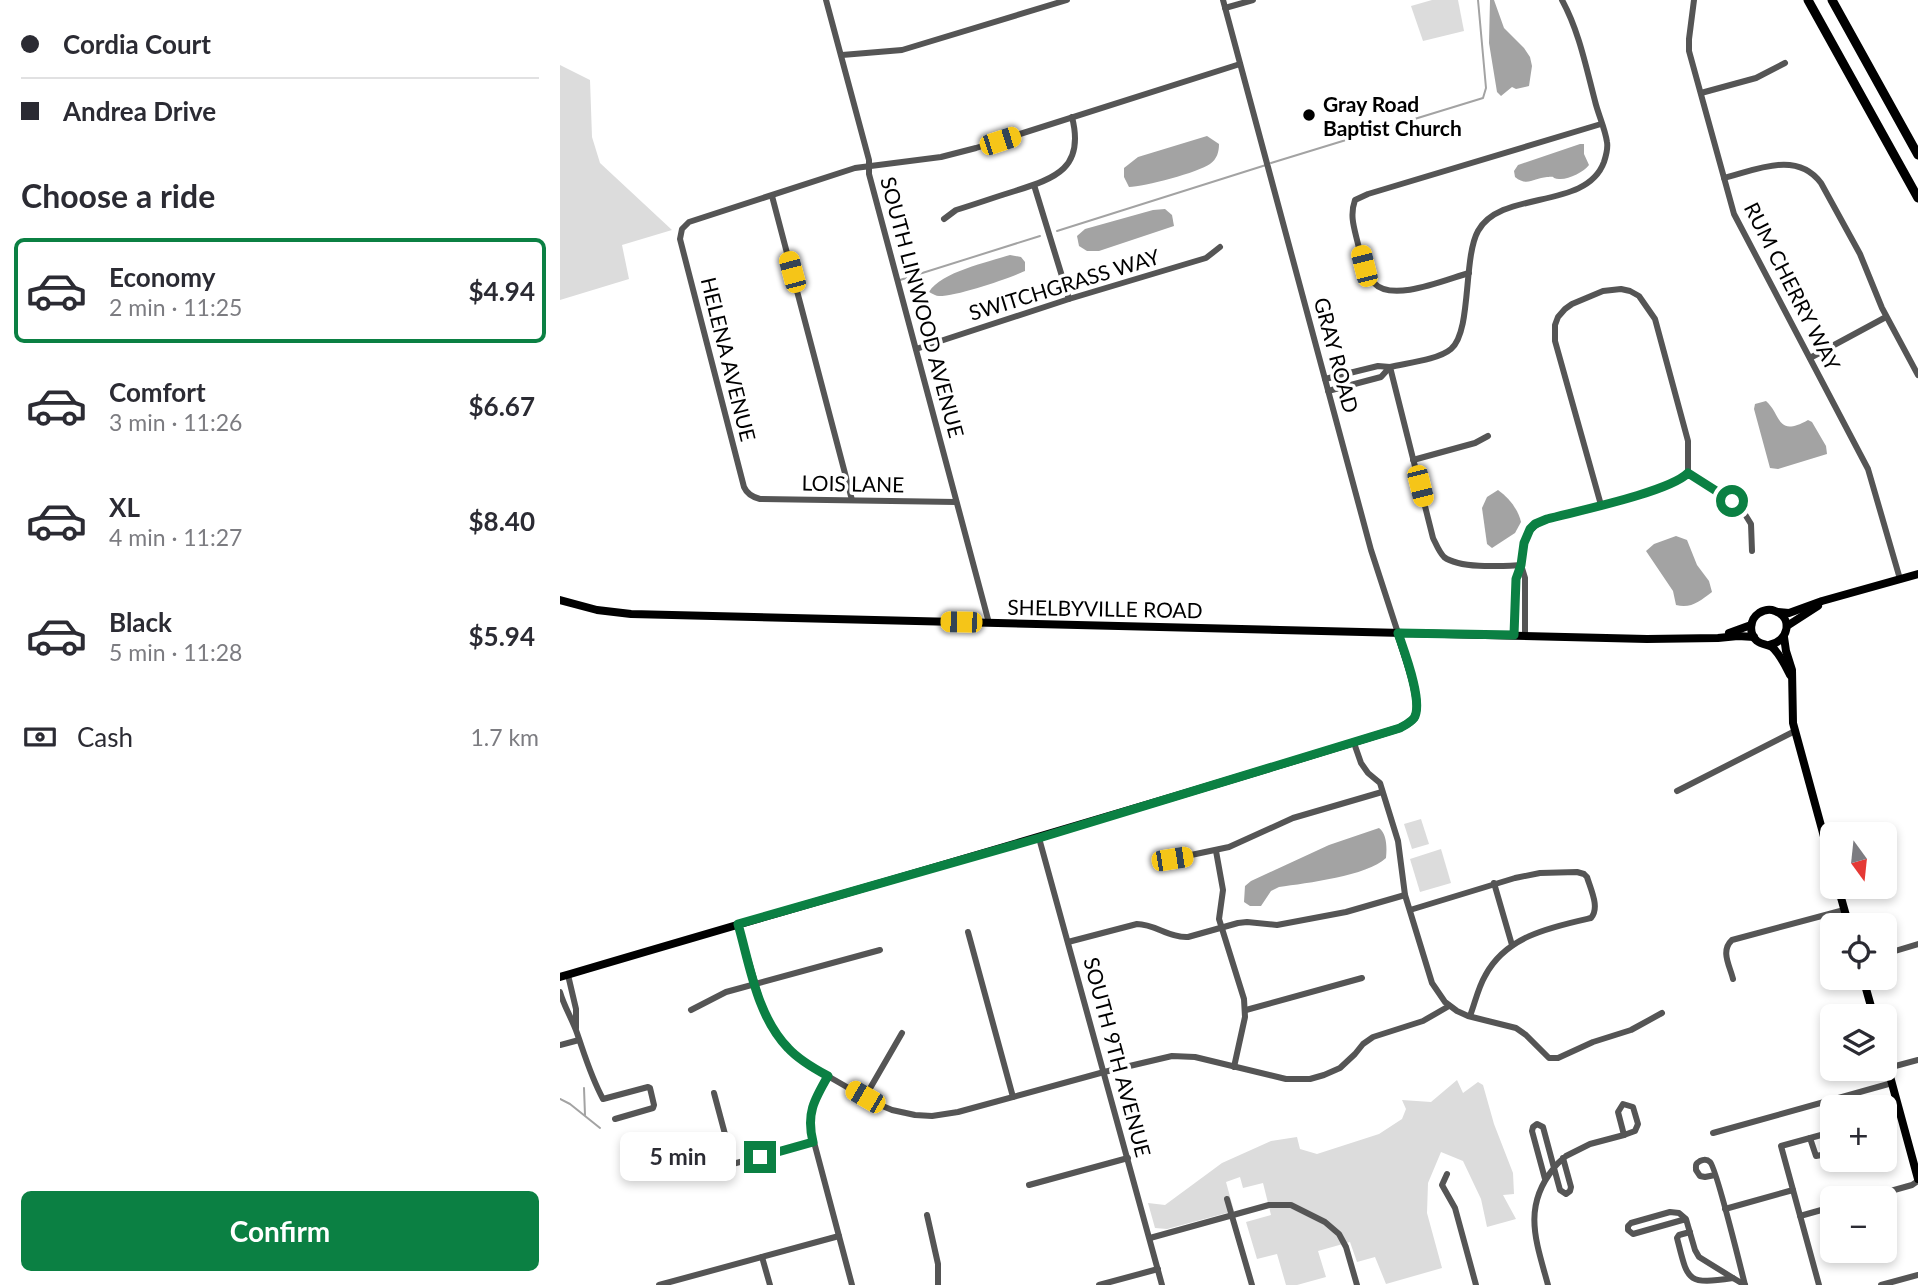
<!DOCTYPE html>
<html lang="en">
<head>
<meta charset="utf-8">
<style>
  body { margin:0; font-family:Lato,sans-serif; background:#f2f2f3; color:#2b2b33; height:100vh; display:flex; flex-direction:column; font-size:26px; white-space:nowrap }
  * { box-sizing:border-box; margin:0 }
  p { font-size:23px; color:#7c7c81 }
  .icon { flex:none; width:38px; height:38px; fill:none; stroke:currentColor; stroke-width:2; stroke-linecap:round; stroke-linejoin:round }
  .map { position:relative; flex:1; overflow:hidden }
  .sheet { display:flex; flex-direction:column; background:#fff; width:560px }
  .sheet>* { flex:none }
  .guide { display:grid; align-content:center; height:154px; padding:0 21px; background:#fff }
  .needle { width:46px; rotate:165deg }
  .fabs { position:absolute; left:1260px; top:822px; display:grid; gap:14px }
  .fabs a { display:grid; place-items:center; width:77px; height:77px; border-radius:10px; background:#fff; box-shadow:0 4px 10px #0003; font-size:35px }
  .end { position:absolute; width:32px; height:32px; margin:-16px; border:9px solid #0b8043; background:#fff; box-shadow:0 0 0 4px #fff }
  .from { border-radius:50% }
  .bubble { position:absolute; height:49px; border-radius:10px; background:#fff; box-shadow:0 4px 10px #0003; font-size:23px; font-weight:700; line-height:49px; text-align:center }
  .car { position:absolute; width:21px; height:42px; margin:-21px -10px; border-radius:9px; box-shadow:0 0 5px 2px #0007; background:linear-gradient(#f5c518 24%,#345 0 40%,#f5c518 0 76%,#345 0 86%,#f5c518 0) }
  .guide b { display:flex; align-items:center; gap:24px; height:66px; font-size:26px }
  .guide b+b { border-top:2px solid #e1e1e2 }
  .guide i { width:18px; height:18px; background:#2b2b33 }
  ul { padding:0; list-style:none }
  li { display:flex; align-items:center; gap:21px; height:105px; margin:0 14px 10px; padding:0 7px; border:4px solid transparent; border-radius:10px }
  li div { flex:1 }
  li b { display:block; font-size:26px }
  li em { font-style:normal; font-weight:700 }
  li.current { border-color:#0b8043 }
  li>.icon { width:63px; height:63px; stroke-width:1.5 }
  h2 { padding:0 21px; font-size:32px; line-height:84px }
  .pay { display:flex; align-items:center; gap:18px; height:77px; padding:0 21px; font-size:26px }
  .pay p { margin-inline-start:auto }
  .primary-button { display:flex; gap:14px; margin-top:auto; padding:14px 21px }
  .primary-button a { flex:1; height:80px; border-radius:10px; background:#0b8043; color:#fff; font-size:28px; font-weight:700; line-height:80px; text-align:center }
  main { display:flex; flex:1; min-height:0 }
  .map>svg:first-child { display:block }
  .green { fill:#dcdcdc }
  .water { fill:#a3a3a3 }
  .lines { fill:none; stroke-linecap:round; stroke-linejoin:round }
  .stream { stroke:#a3a3a3; stroke-width:2 }
  .minor { stroke:#555; stroke-width:6 }
  .major { stroke:#000; stroke-width:8 }
  .highway { stroke:#000; stroke-width:9 }
  .route { stroke:#0b8043; stroke-width:9 }
  .poi-dot { fill:#000; stroke:#fff; stroke-width:2.5 }
  .labels { text-anchor:middle; dominant-baseline:central; stroke-width:7; stroke-linejoin:round; paint-order:stroke }
  .poi-label { font-size:21px; font-weight:bold; fill:#000; stroke:#fff; text-anchor:start }
  .street-label { font-size:21px; fill:#000; stroke:#fff }
</style>
</head>
<body>
<main>
<section class="sheet">
<div class="guide">
<b><i class="from"></i>Cordia Court</b>
<b><i></i>Andrea Drive</b>
</div>
<h2>Choose a ride</h2>
<ul>
<li class="current"><svg class="icon" aria-label="car" viewBox="0 0 24 24"><path d="M5 17H2v-5l4-1 3-4h7l3 4 3 1v5h-3M9 17h6M6 11h13"/><circle cx="7" cy="17" r="2"/><circle cx="17" cy="17" r="2"/></svg><div><b>Economy</b><p>2 min · 11:25</p></div><em>$4.94</em></li>
<li><svg class="icon" aria-label="car" viewBox="0 0 24 24"><path d="M5 17H2v-5l4-1 3-4h7l3 4 3 1v5h-3M9 17h6M6 11h13"/><circle cx="7" cy="17" r="2"/><circle cx="17" cy="17" r="2"/></svg><div><b>Comfort</b><p>3 min · 11:26</p></div><em>$6.67</em></li>
<li><svg class="icon" aria-label="car" viewBox="0 0 24 24"><path d="M5 17H2v-5l4-1 3-4h7l3 4 3 1v5h-3M9 17h6M6 11h13"/><circle cx="7" cy="17" r="2"/><circle cx="17" cy="17" r="2"/></svg><div><b>XL</b><p>4 min · 11:27</p></div><em>$8.40</em></li>
<li><svg class="icon" aria-label="car" viewBox="0 0 24 24"><path d="M5 17H2v-5l4-1 3-4h7l3 4 3 1v5h-3M9 17h6M6 11h13"/><circle cx="7" cy="17" r="2"/><circle cx="17" cy="17" r="2"/></svg><div><b>Black</b><p>5 min · 11:28</p></div><em>$5.94</em></li>
</ul>
<div class="pay"><svg class="icon" aria-label="cash" viewBox="0 0 24 24"><path d="M3 7h18v10H3z"/><circle cx="12" cy="12" r="2"/></svg>Cash<p>1.7 km</p></div>
<div class="primary-button"><a>Confirm</a></div>
</section>
<div class="map">
<svg width="1358" height="1285" viewBox="0 0 1358 1285">
  <rect width="100%" height="100%" fill="#fff"/>
  <g class="green">
    <path d="M 872,0 L 898,0 L 904,31 L 863,41 L 851,6 Z"/>
    <path d="M 0,65 L 30,80 L 32,137 L 40,163 L 112,230 L 62,245 L 69,279 L 0,300 Z"/>
    <path d="M 861,819 L 869,844 L 852,849 L 844,824 Z"/>
    <path d="M 881,849 L 891,883 L 860,892 L 850,859 Z"/>
    <path d="M 897,1080 L 903,1093 L 918,1082 L 923,1085 L 934,1124 L 953,1173 L 954,1194 L 943,1195 L 956,1219 L 927,1227 L 921,1199 L 903,1161 L 881,1152 L 868,1183 L 867,1213 L 882,1268 L 826,1284 L 815,1257 L 797,1262 L 790,1242 L 758,1251 L 766,1277 L 737,1285 L 726,1285 L 717,1254 L 697,1259 L 686,1222 L 711,1215 L 703,1183 L 683,1188 L 680,1177 L 666,1182 L 674,1211 L 607,1229 L 595,1228 L 588,1203 L 605,1205 L 662,1163 L 711,1141 L 737,1137 L 740,1149 L 757,1154 L 819,1134 L 842,1119 L 846,1109 L 842,1100 L 871,1102 Z"/>
  </g>
  <g class="water">
    <path d="M 930,0 L 934,0 L 944,28 L 964,48 L 970,57 L 972,66 L 969,86 L 956,89 L 952,87 L 941,96 L 937,92 L 929,43 Z"/>
    <path d="M 647,136 L 659,144 C 659,152 657,159 650,164 C 639,172 584,187 569,187 L 564,177 L 564,168 L 578,157 Z"/>
    <path d="M 1020,144 L 1024,144 L 1024,154 L 1029,165 C 1024,172 1008,180 999,179 C 989,178 998,176 987,177 C 974,178 967,187 955,177 L 954,171 L 958,165 Z"/>
    <path d="M 605,209 L 612,215 L 614,226 L 539,251 L 527,251 L 519,246 L 517,236 L 525,229 L 593,210 Z"/>
    <path d="M 450,255 L 461,257 L 465,262 L 465,271 C 447,279 398,296 379,296 C 376,296 373,294 369,292 C 381,272 428,262 450,255 Z"/>
    <path d="M 1206,401 C 1222,415 1216,438 1248,420 L 1252,422 L 1266,446 L 1267,454 L 1218,469 L 1210,468 L 1194,409 L 1195,404 Z"/>
    <path d="M 938,490 C 949,498 958,509 961,522 L 955,533 L 932,548 L 927,544 L 922,508 L 927,497 Z"/>
    <path d="M 1116,536 L 1127,540 L 1137,565 L 1149,581 L 1152,592 C 1140,601 1131,609 1116,605 L 1113,591 L 1086,551 L 1094,544 Z"/>
    <path d="M 819,828 C 827,834 827,848 826,858 C 807,876 747,883 719,887 L 711,891 L 701,906 L 690,906 L 684,902 L 685,886 L 691,881 L 769,845 Z"/>
  </g>
  <g class="lines">
    <g class="stream">
      <path d="M 711,163 L 923,98 L 926,88 L 918,0"/>
      <path d="M 497,231 L 706,165"/>
      <path d="M 340,280 L 480,236"/>
      <path d="M 24,1088 L 25,1115"/>
      <path d="M 0,1099 L 10,1104 L 40,1128"/>
    </g>
    <g class="minor">
      <path d="M 266,0 L 309,160 L 309,174 L 429,623"/>
      <path d="M 663,0 L 811,550 L 838,633"/>
      <path d="M 1002,0 C 1019,31 1026,67 1035,101 C 1038,114 1045,128 1047,142 C 1048,148 1046,156 1044,162 C 1026,211 941,189 918,231 C 903,258 912,331 891,349 C 878,360 846,363 830,367 L 873,538 C 876,544 879,552 884,557 C 900,569 942,566 961,565 C 964,542 963,530 987,519 C 1017,511 1108,493 1128,473"/>
      <path d="M 1134,0 L 1129,39 L 1129,51 L 1174,214 L 1308,469 L 1340,579"/>
      <path d="M 665,8 L 693,0"/>
      <path d="M 282,55 L 342,50 L 507,0"/>
      <path d="M 1141,93 L 1196,78 L 1225,63"/>
      <path d="M 1164,178 C 1196,170 1237,150 1261,183 L 1300,254 L 1322,308 L 1358,375"/>
      <path d="M 474,185 L 509,299"/>
      <path d="M 212,196 L 292,500"/>
      <path d="M 384,219 L 396,210 C 416,204 435,197 455,191 C 496,178 525,168 512,117"/>
      <path d="M 909,273 C 887,279 832,303 814,283 C 805,273 802,260 799,248 C 795,230 789,217 795,200 L 808,194 L 1041,124"/>
      <path d="M 356,349 L 509,299 L 646,258 L 660,247"/>
      <path d="M 1250,358 L 1326,317"/>
      <path d="M 765,379 L 818,366 L 830,367 L 821,377 L 768,391"/>
      <path d="M 853,460 L 915,443 L 928,436"/>
      <path d="M 1128,473 L 1181,508 L 1191,524 L 1192,551"/>
      <path d="M 396,502 L 200,499 C 192,497 187,494 184,487 L 120,239 L 122,229 L 129,222 L 295,168 L 381,157 L 416,148 L 680,64"/>
      <path d="M 1041,505 L 995,341 L 995,325 L 998,317 L 1005,309 L 1012,304 L 1043,291 L 1061,289 L 1070,291 L 1079,296 L 1095,319 L 1128,441 L 1128,473"/>
      <path d="M 954,635 L 956,579 L 961,565 L 965,578 L 965,636"/>
      <path d="M 794,743 L 801,763 L 808,773 L 820,783 L 838,841 L 845,895 L 872,983 L 885,1002 L 897,1011 L 908,1016 L 956,1028 L 966,1035 L 989,1058 L 998,1058 L 1033,1042 L 1071,1030 L 1102,1013"/>
      <path d="M 1117,791 L 1235,731"/>
      <path d="M 479,838 L 602,1285"/>
      <path d="M 656,851 L 663,890 L 659,919 L 684,999 L 685,1017 L 674,1067"/>
      <path d="M 612,859 L 669,847 L 733,818 L 822,792"/>
      <path d="M 934,883 L 952,945"/>
      <path d="M 850,910 L 955,878 L 980,873 L 1017,872 L 1024,874 L 1027,877 C 1031,890 1040,908 1031,918 C 991,927 946,936 925,976 C 918,988 915,1003 910,1016"/>
      <path d="M 178,924 L 202,1006 L 216,1034 L 229,1050 L 245,1063 L 313,1102 L 332,1110 L 355,1115 L 372,1116 L 398,1112 L 544,1072 L 612,1056 L 635,1057 L 726,1079 L 750,1079 L 764,1075 L 780,1068 L 795,1054 L 803,1044 L 813,1037 L 863,1021 L 889,1006"/>
      <path d="M 408,932 L 453,1097"/>
      <path d="M 508,942 L 577,924 C 595,924 609,938 628,937 L 678,923 L 687,922 L 717,925 L 786,912 L 845,895"/>
      <path d="M 1325,954 L 1358,944"/>
      <path d="M 8,975 L 16,1009 L 16,1028"/>
      <path d="M 1173,979 C 1170,966 1160,951 1172,940 L 1284,910"/>
      <path d="M 0,992 C 4,1006 12,1019 17,1033 C 25,1056 31,1077 43,1099 L 88,1087 L 90,1088 L 94,1105 L 93,1108 L 55,1119"/>
      <path d="M 131,1010 L 166,992 L 320,950"/>
      <path d="M 686,1010 L 802,978"/>
      <path d="M 0,1045 L 19,1040"/>
      <path d="M 1328,1068 L 1358,1060"/>
      <path d="M 267,1076 L 253,1104 L 250,1127 L 292,1285"/>
      <path d="M 154,1093 L 173,1164"/>
      <path d="M 305,1097 L 342,1033"/>
      <path d="M 1063,1104 L 1073,1107 L 1078,1124 L 1075,1131 L 1064,1135 L 1058,1112 Z"/>
      <path d="M 1153,1133 L 1332,1083"/>
      <path d="M 1250,1138 L 1256,1156 L 1272,1153"/>
      <path d="M 1003,1158 L 1011,1187 L 1010,1191 L 1006,1194 L 1000,1190 L 994,1168 C 997,1163 1002,1160 1006,1156 L 1030,1144 L 1064,1135"/>
      <path d="M 887,1174 L 882,1185 L 895,1208 L 916,1285"/>
      <path d="M 1155,1175 L 1145,1177 L 1140,1176 L 1136,1170 C 1136,1165 1135,1164 1140,1161 C 1144,1159 1147,1159 1150,1162 C 1156,1167 1181,1269 1185,1285"/>
      <path d="M 129,1176 L 253,1142"/>
      <path d="M 985,1179 L 972,1131 L 973,1127 L 977,1124 L 983,1127 L 994,1168 C 962,1207 976,1241 988,1285"/>
      <path d="M 469,1185 L 568,1158"/>
      <path d="M 667,1199 L 692,1285"/>
      <path d="M 1302,1199 L 1352,1185 L 1358,1181"/>
      <path d="M 1165,1209 L 1233,1190"/>
      <path d="M 367,1215 L 378,1264 L 378,1285"/>
      <path d="M 1240,1216 L 1272,1207"/>
      <path d="M 1126,1219 L 1073,1234 L 1068,1230 L 1068,1226 L 1071,1223 L 1110,1212 L 1119,1213 L 1126,1219 L 1135,1250 L 1139,1257 L 1173,1278"/>
      <path d="M 1130,1232 L 1119,1235 L 1117,1238 C 1128,1281 1126,1285 1173,1278 L 1185,1285"/>
      <path d="M 590,1238 L 709,1205 L 731,1205 L 765,1222 L 779,1234 L 786,1247 L 797,1285"/>
      <path d="M 202,1257 L 210,1285"/>
      <path d="M 99,1285 L 279,1236"/>
      <path d="M 539,1285 L 598,1269"/>
      <path d="M 1259,1285 L 1221,1146 L 1272,1132"/>
      <path d="M 1321,1285 L 1358,1275"/>
    </g>
    <g class="major">
      <path d="M 0,600 L 37,610 L 71,614 L 1087,639 L 1158,638 L 1178,636 L 1194,637"/>
      <path d="M 1218,612 L 1229,613 L 1262,601 L 1358,574"/>
      <path d="M 1227,626 L 1258,606"/>
      <path d="M 1169,633 L 1191,625"/>
      <path d="M 1224,637 L 1226,651 L 1232,670 L 1233,723 L 1272,866"/>
      <path d="M 1209,645 C 1228,642 1234,618 1215,611 C 1210,609 1204,610 1199,613 C 1190,619 1188,633 1197,641 C 1202,645 1208,644 1212,647 C 1220,654 1225,665 1230,675"/>
      <path d="M 1278,887 L 1289,926"/>
      <path d="M 0,977 C 280,894 561,815 840,728 C 845,725 850,723 854,718 C 864,703 843,651 838,633"/>
      <path d="M 1303,978 L 1314,1017"/>
      <path d="M 1325,1058 L 1358,1179"/>
    </g>
    <g class="highway">
      <path d="M 1248,0 L 1358,198"/>
      <path d="M 1272,0 L 1358,155"/>
    </g>
  </g>
  <g class="lines">
    <path class="route" d="M 200,1157 L 253,1142 C 246,1114 254,1100 268,1076 C 253,1068 239,1060 228,1048 C 197,1016 190,966 178,924 L 479,838 L 840,728 C 845,725 850,723 854,718 C 864,703 844,651 838,633 L 954,635 L 956,579 L 961,565 L 964,543 L 970,529 L 975,524 L 987,519 C 1017,511 1109,492 1128,473 L 1172,501"/>
  </g>
  <circle class="poi-dot" cx="749" cy="115" r="7"/>
  <g class="labels">
    <g class="poi-label">
      <text x="763" y="103">Gray Road<tspan x="763" dy="24">Baptist Church</tspan></text>
    </g>
    <g class="street-label">
      <text transform="translate(504 284) rotate(-17)">SWITCHGRASS WAY</text>
      <text transform="translate(1233 286) rotate(63)">RUM CHERRY WAY</text>
      <text transform="translate(363 307) rotate(75)">SOUTH LINWOOD AVENUE</text>
      <text transform="translate(777 355) rotate(75)">GRAY ROAD</text>
      <text transform="translate(169 359) rotate(76)">HELENA AVENUE</text>
      <text transform="translate(293 483) rotate(1)">LOIS LANE</text>
      <text transform="translate(545 608) rotate(1)">SHELBYVILLE ROAD</text>
      <text transform="translate(558 1057) rotate(75)">SOUTH 9TH AVENUE</text>
    </g>
  </g>
</svg>
<div class="fabs">
<a><svg class="needle" viewBox="-14 -14 28 28"><path d="M0-13l5 13h-10z" fill="#e53935"/><path d="M0 13l5-13h-10z" fill="#7c7c81"/></svg></a>
<a><svg class="icon" aria-label="locate" viewBox="0 0 24 24"><circle cx="12" cy="12" r="6"/><path d="M12 2v4M12 18v4M2 12h4M18 12h4"/></svg></a>
<a><svg class="icon" aria-label="layers" viewBox="0 0 24 24"><path d="M12 4l9 5-9 5-9-5zM3 14l9 5 9-5"/></svg></a>
<a>+</a>
<a>−</a>
</div>
<i class="end from" style="left:1172px;top:501px"></i>
<i class="end" style="left:200px;top:1157px"></i>
<div class="bubble" style="left:60px;top:1132px;width:116px">5 min</div>
<i class="car" style="left:440px;top:141px;rotate:72deg"></i>
<i class="car" style="left:804px;top:266px;rotate:346deg"></i>
<i class="car" style="left:232px;top:272px;rotate:345deg"></i>
<i class="car" style="left:860px;top:486px;rotate:166deg"></i>
<i class="car" style="left:401px;top:622px;rotate:271deg"></i>
<i class="car" style="left:612px;top:859px;rotate:81deg"></i>
<i class="car" style="left:305px;top:1097px;rotate:300deg"></i>
</div>
</main>
</body>
</html>
